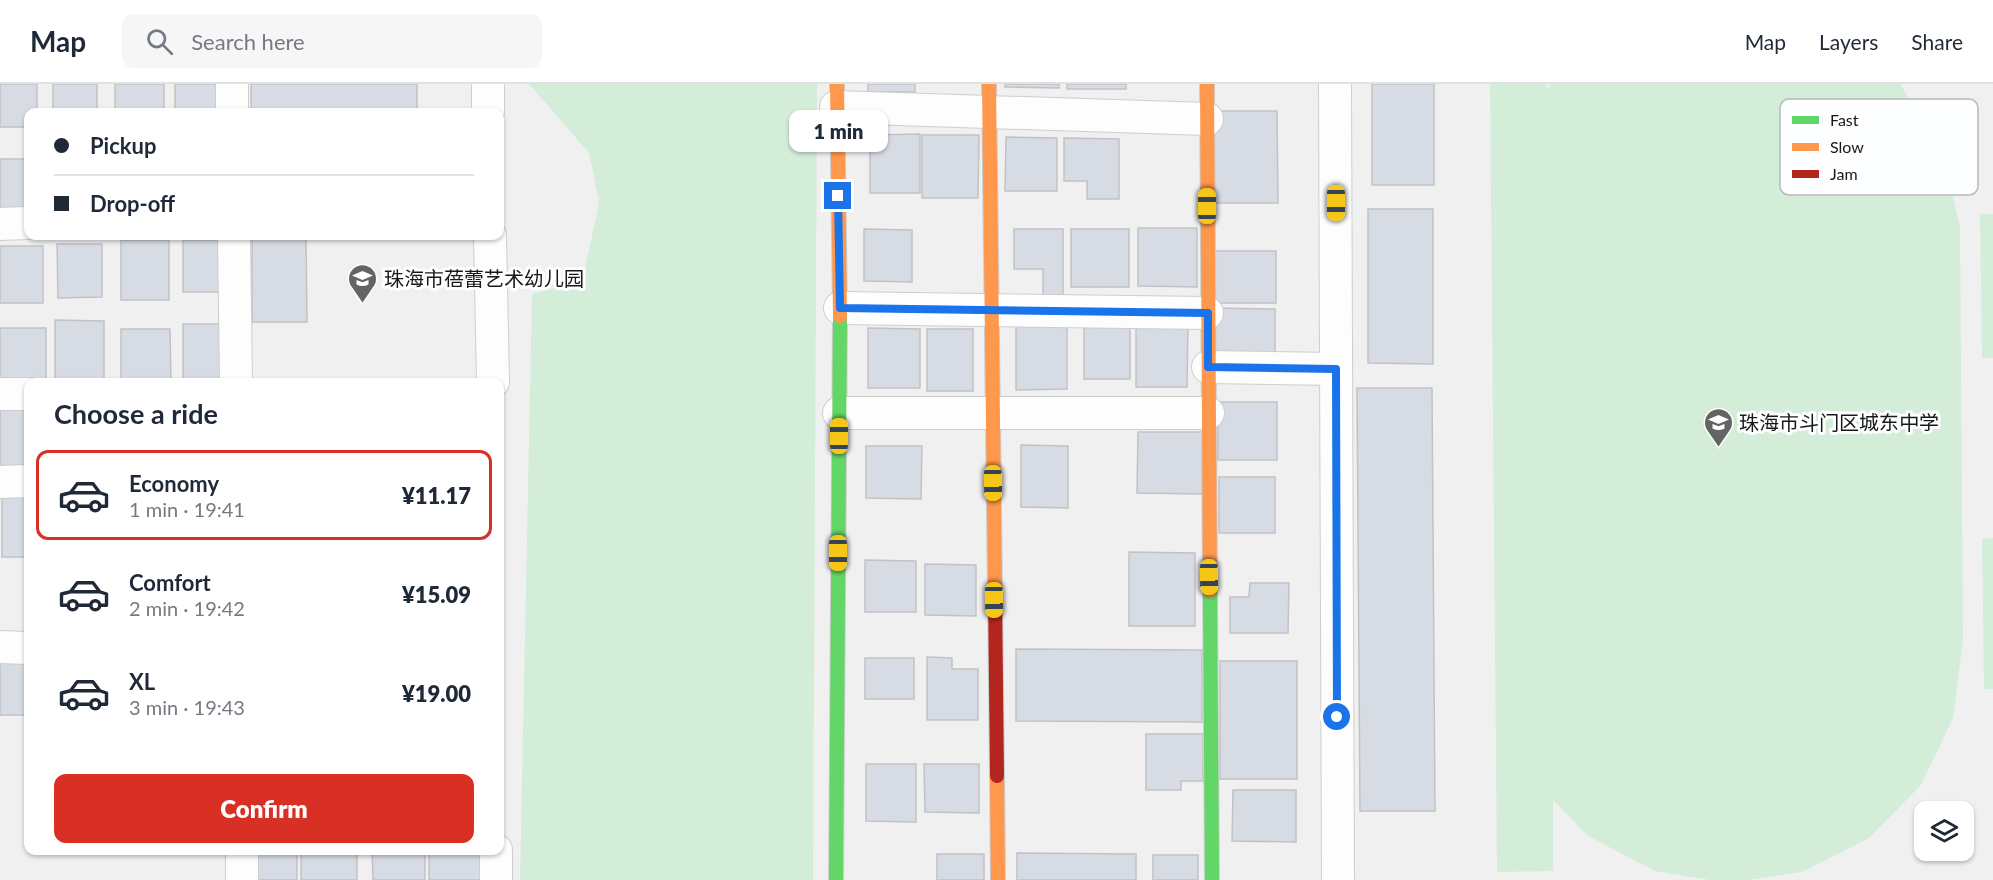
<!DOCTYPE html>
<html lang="en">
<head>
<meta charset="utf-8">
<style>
  body { margin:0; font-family:Lato,"Noto Sans SC",sans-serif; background:#f6f6f7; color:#1f2937; height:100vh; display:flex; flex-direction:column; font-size:22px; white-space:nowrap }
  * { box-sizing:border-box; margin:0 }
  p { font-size:20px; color:#747a83 }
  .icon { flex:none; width:33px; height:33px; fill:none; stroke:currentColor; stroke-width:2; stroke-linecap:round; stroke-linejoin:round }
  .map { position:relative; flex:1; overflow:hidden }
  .side { position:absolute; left:24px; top:294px; width:480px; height:477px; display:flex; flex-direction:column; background:#fff; border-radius:12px; box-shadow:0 2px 4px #0004 }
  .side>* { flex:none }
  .hud { position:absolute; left:24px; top:24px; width:480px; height:132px; border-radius:12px; box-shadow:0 2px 4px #0004; display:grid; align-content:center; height:132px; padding:0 30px; background:#fff }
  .controls { position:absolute; left:1914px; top:717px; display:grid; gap:12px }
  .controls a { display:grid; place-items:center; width:60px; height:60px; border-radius:12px; background:#fff; box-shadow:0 2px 4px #0004; font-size:30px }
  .end { position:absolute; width:27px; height:27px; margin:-14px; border:8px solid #1a73e8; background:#fff; box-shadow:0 0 0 3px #fff }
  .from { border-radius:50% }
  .bubble { position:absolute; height:42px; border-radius:12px; background:#fff; box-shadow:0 2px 4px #0004; font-size:20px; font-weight:800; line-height:42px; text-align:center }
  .car { position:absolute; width:18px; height:36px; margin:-18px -9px; border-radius:8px; box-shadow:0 0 4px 2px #0007; background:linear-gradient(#f5c518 24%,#345 0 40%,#f5c518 0 76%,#345 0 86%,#f5c518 0) }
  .hud b { display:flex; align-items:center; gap:21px; height:57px; font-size:22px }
  .hud b+b { border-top:2px solid #e0e1e3 }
  .hud i { width:15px; height:15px; background:#1f2937 }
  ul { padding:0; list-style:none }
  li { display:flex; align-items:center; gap:18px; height:90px; margin:0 12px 9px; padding:0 18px; border:3px solid transparent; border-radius:12px }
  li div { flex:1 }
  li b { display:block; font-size:22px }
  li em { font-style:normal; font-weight:800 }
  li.active { border-color:#d93025 }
  li>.icon { width:54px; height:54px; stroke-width:1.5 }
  h2 { padding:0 30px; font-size:27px; line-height:72px }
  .cta { display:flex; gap:12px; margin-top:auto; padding:12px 30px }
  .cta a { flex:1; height:69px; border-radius:12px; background:#d93025; color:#fff; font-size:24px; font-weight:800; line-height:69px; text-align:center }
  header { display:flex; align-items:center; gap:36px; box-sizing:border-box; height:84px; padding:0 30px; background:#fff; border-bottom:2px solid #e0e1e3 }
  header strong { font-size:28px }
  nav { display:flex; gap:33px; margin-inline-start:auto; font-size:21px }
  .search { width:420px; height:54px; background:#f6f6f7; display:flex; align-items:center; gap:15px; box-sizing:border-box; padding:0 21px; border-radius:12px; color:#747a83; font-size:22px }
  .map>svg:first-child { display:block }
  .green { fill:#d4edd8 }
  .building { fill:#d7dbe3; stroke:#c2c2c3; stroke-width:1.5 }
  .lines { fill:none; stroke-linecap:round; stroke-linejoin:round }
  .street-casing { stroke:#cdcece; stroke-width:34 }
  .fast-casing { stroke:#cdcece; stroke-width:16 }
  .slow-casing { stroke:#cdcece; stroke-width:16 }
  .jam-casing { stroke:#cdcece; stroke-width:16 }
  .street { stroke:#fdfdfd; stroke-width:32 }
  .fast { stroke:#63d668; stroke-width:14 }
  .slow { stroke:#ff974d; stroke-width:14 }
  .jam { stroke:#b3261e; stroke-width:14 }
  .route { stroke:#1a73e8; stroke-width:8 }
  .labels { text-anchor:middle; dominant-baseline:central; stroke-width:6; stroke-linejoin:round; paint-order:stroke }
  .poi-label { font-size:20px; fill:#181819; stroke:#fdfeff; text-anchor:start }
  .key { fill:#fdfeff; stroke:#b8b9ba; stroke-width:1.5 }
  .key-label { font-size:16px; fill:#181819 }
</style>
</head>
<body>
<header>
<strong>Map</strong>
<div class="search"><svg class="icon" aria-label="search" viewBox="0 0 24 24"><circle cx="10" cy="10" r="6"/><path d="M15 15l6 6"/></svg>Search here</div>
<nav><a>Map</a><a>Layers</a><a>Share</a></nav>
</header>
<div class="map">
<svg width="1993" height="796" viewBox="0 0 1993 796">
  <rect width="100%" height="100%" fill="#f0f0f1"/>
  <g class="green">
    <path d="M 529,0 L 817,0 L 813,796 L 520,796 L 532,210 L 583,196 L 599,118 L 589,69 Z"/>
    <path d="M 1490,0 L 1546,0 L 1547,6 L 1551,0 L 1900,0 L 1943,68 L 1960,144 L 1963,556 L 1953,634 L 1921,701 L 1869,754 L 1802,788 L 1748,796 L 1710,796 L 1655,787 L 1588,752 L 1553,716 L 1553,787 L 1497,788 Z"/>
    <path d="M 1980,130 L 1993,130 L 1993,274 L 1982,274 Z"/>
    <path d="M 1993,454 L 1993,605 L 1984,605 L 1982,455 Z"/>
  </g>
  <g class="building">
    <path d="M 0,0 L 37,0 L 37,28 L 28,28 L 28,43 L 0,43 Z"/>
    <rect x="53" y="0" width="44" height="28"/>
    <rect x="115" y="0" width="49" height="28"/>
    <rect x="175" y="0" width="48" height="28"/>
    <rect x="251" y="0" width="166" height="28"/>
    <rect x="868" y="0" width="47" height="8"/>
    <path d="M 1005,0 L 1059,0 L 1059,4 L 1005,3 Z"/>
    <rect x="1067" y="0" width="59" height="5"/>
    <rect x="1372" y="0" width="62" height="101"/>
    <path d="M 1214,27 L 1277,27 L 1278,119 L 1214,119 Z"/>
    <path d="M 920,50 L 920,109 L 870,109 L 870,51 Z"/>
    <path d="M 922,51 L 979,51 L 978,114 L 922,114 Z"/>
    <path d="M 1006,53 L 1057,54 L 1057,107 L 1005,107 Z"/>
    <path d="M 1064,54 L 1119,55 L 1119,115 L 1087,115 L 1087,97 L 1064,97 Z"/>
    <rect x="0" y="75" width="28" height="58"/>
    <path d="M 1368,125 L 1433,125 L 1433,280 L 1368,279 Z"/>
    <path d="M 1138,144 L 1197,144 L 1197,203 L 1138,202 Z"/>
    <path d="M 864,145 L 912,146 L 912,198 L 864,197 Z"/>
    <path d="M 1014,145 L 1063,145 L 1063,214 L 1043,214 L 1043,185 L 1014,185 Z"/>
    <rect x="1071" y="145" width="58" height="58"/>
    <path d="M 252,152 L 306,152 L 307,238 L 252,238 Z"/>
    <rect x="121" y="156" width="48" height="60"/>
    <path d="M 183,156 L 227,156 L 228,208 L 183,208 Z"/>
    <path d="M 57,160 L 102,160 L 102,213 L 58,214 Z"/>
    <rect x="0" y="162" width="43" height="57"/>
    <rect x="1212" y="167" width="64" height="52"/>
    <path d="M 1212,224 L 1275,225 L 1275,278 L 1213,278 Z"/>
    <path d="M 55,236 L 104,237 L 104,298 L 55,297 Z"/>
    <rect x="1084" y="239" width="46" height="56"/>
    <rect x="183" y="240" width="45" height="58"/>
    <path d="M 1016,241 L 1067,242 L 1067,305 L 1016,306 Z"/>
    <path d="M 1136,241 L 1188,241 L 1187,303 L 1136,303 Z"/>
    <path d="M 0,244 L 46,244 L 46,298 L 28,298 L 0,304 Z"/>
    <path d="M 868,244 L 920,245 L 920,304 L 868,304 Z"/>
    <path d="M 121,245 L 170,245 L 171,298 L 121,298 Z"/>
    <rect x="927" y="245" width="46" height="62"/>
    <path d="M 1357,304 L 1432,304 L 1435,727 L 1360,727 Z"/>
    <rect x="1218" y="318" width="59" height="58"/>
    <rect x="0" y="323" width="28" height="70"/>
    <path d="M 1138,348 L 1202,348 L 1202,410 L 1137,409 Z"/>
    <path d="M 1021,361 L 1068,362 L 1068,424 L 1021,423 Z"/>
    <path d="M 866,362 L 922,362 L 921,415 L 866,414 Z"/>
    <rect x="1219" y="393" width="56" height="56"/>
    <rect x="2" y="408" width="26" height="65"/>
    <path d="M 1129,468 L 1195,469 L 1195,542 L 1129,542 Z"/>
    <path d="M 865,476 L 916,477 L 916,528 L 865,528 Z"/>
    <path d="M 925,480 L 976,481 L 976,532 L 925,531 Z"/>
    <path d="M 1250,499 L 1289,499 L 1288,549 L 1230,549 L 1230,513 L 1249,513 Z"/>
    <path d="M 1016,565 L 1202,566 L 1202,638 L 1016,637 Z"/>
    <path d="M 927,573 L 952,574 L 952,585 L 978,585 L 978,636 L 927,636 Z"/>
    <rect x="865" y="574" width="49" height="41"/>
    <path d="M 28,575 L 28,631 L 0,631 L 0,576 Z"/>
    <rect x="1220" y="577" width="77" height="118"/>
    <path d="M 1146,650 L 1203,650 L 1203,697 L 1181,697 L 1181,706 L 1146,706 Z"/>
    <path d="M 866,680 L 916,680 L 916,738 L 866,737 Z"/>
    <path d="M 924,680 L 979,680 L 979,729 L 925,728 Z"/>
    <path d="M 1233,706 L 1296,706 L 1296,758 L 1232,757 Z"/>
    <rect x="252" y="766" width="45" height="30"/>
    <rect x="301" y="766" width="56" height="30"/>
    <path d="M 372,766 L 425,766 L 425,796 L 373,796 Z"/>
    <path d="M 429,766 L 486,766 L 487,796 L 429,796 Z"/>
    <path d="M 1017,769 L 1136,770 L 1136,796 L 1017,796 Z"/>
    <rect x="937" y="770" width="47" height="26"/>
    <rect x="1153" y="771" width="45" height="25"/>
  </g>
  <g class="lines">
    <defs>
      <g id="street">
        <path d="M 232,0 L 232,28"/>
        <path d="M 488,0 L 488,28"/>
        <path d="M 1335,0 L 1338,796"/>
        <path d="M 836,23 L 1207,35"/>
        <path d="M 0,140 L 28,139"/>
        <path d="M 234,152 L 236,298"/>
        <path d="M 490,152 L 493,298"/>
        <path d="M 840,224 L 1207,229"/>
        <path d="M 1208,283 L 1336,285"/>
        <path d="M 0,310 L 28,310"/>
        <path d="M 839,329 L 1208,329"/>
        <path d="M 0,398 L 28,397"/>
        <path d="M 0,563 L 28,564"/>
        <path d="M 242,766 L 242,796"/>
        <path d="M 496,796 L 496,766"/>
      </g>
      <g id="fast">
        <path d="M 1210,507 L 1212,796"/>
        <path d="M 836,796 L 840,232"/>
      </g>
      <g id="slow">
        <path d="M 837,0 L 840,232"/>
        <path d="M 989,0 L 995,508"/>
        <path d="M 1207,0 L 1210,507"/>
        <path d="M 997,692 L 998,796"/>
      </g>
      <path id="jam" d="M 995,508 L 997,692"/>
    </defs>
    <use href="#street" class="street-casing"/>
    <use href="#fast" class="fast-casing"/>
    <use href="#slow" class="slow-casing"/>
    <use href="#jam" class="jam-casing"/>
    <use href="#street" class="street"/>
    <use href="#fast" class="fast"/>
    <use href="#slow" class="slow"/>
    <use href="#jam" class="jam"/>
  </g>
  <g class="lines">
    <path class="route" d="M 838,112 L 840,224 L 1208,229 L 1208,283 L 1336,285 L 1337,633"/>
  </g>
  <defs>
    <symbol id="school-pin" viewBox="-11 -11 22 30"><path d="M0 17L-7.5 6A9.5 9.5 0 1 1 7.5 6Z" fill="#646465" stroke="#fdfeff"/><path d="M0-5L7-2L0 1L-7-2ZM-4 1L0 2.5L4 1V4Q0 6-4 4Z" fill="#fff"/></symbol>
  </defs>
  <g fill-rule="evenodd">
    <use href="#school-pin" x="346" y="178" width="33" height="45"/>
    <use href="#school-pin" x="1702" y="322" width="33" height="45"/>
  </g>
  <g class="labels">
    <g class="poi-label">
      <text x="384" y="194">珠海市蓓蕾艺术幼儿园</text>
      <text x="1739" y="338">珠海市斗门区城东中学</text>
    </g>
  </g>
  <rect x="1780" y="15" width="198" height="96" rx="9" class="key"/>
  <rect x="1792" y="32" width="27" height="8" fill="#63d668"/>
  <rect x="1792" y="59" width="27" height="8" fill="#ff974d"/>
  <rect x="1792" y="86" width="27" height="8" fill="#b3261e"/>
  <g class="key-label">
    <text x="1830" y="42">Fast</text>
    <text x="1830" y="69">Slow</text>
    <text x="1830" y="96">Jam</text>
  </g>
</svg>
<div class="controls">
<a><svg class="icon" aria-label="layers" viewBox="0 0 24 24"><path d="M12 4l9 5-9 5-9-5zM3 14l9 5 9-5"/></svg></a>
</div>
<i class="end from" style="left:1337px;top:633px"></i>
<i class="end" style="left:838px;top:112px"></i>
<div class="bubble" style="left:789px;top:26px;width:99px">1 min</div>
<i class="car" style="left:1336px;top:119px;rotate:180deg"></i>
<i class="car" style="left:1207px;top:122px;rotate:0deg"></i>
<i class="car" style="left:839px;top:352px;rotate:0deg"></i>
<i class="car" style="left:993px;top:399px;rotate:179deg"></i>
<i class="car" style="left:838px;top:469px;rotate:180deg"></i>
<i class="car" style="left:1209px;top:493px;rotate:179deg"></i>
<i class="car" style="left:994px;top:516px;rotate:179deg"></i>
<div class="hud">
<b><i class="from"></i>Pickup</b>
<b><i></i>Drop-off</b>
</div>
<section class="side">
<h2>Choose a ride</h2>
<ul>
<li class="active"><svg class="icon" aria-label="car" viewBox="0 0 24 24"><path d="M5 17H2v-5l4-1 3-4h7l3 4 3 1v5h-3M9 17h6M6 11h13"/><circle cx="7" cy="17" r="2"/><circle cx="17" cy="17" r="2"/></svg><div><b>Economy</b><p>1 min · 19:41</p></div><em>¥11.17</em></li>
<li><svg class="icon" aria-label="car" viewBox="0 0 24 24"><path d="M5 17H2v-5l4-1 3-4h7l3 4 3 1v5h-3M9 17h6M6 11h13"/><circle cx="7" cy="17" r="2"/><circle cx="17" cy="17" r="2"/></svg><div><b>Comfort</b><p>2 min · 19:42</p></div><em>¥15.09</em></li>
<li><svg class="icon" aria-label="car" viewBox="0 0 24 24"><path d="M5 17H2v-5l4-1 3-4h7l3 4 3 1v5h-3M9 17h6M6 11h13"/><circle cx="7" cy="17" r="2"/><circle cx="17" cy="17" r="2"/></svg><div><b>XL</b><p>3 min · 19:43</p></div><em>¥19.00</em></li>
</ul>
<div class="cta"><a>Confirm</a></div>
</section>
</div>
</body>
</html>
